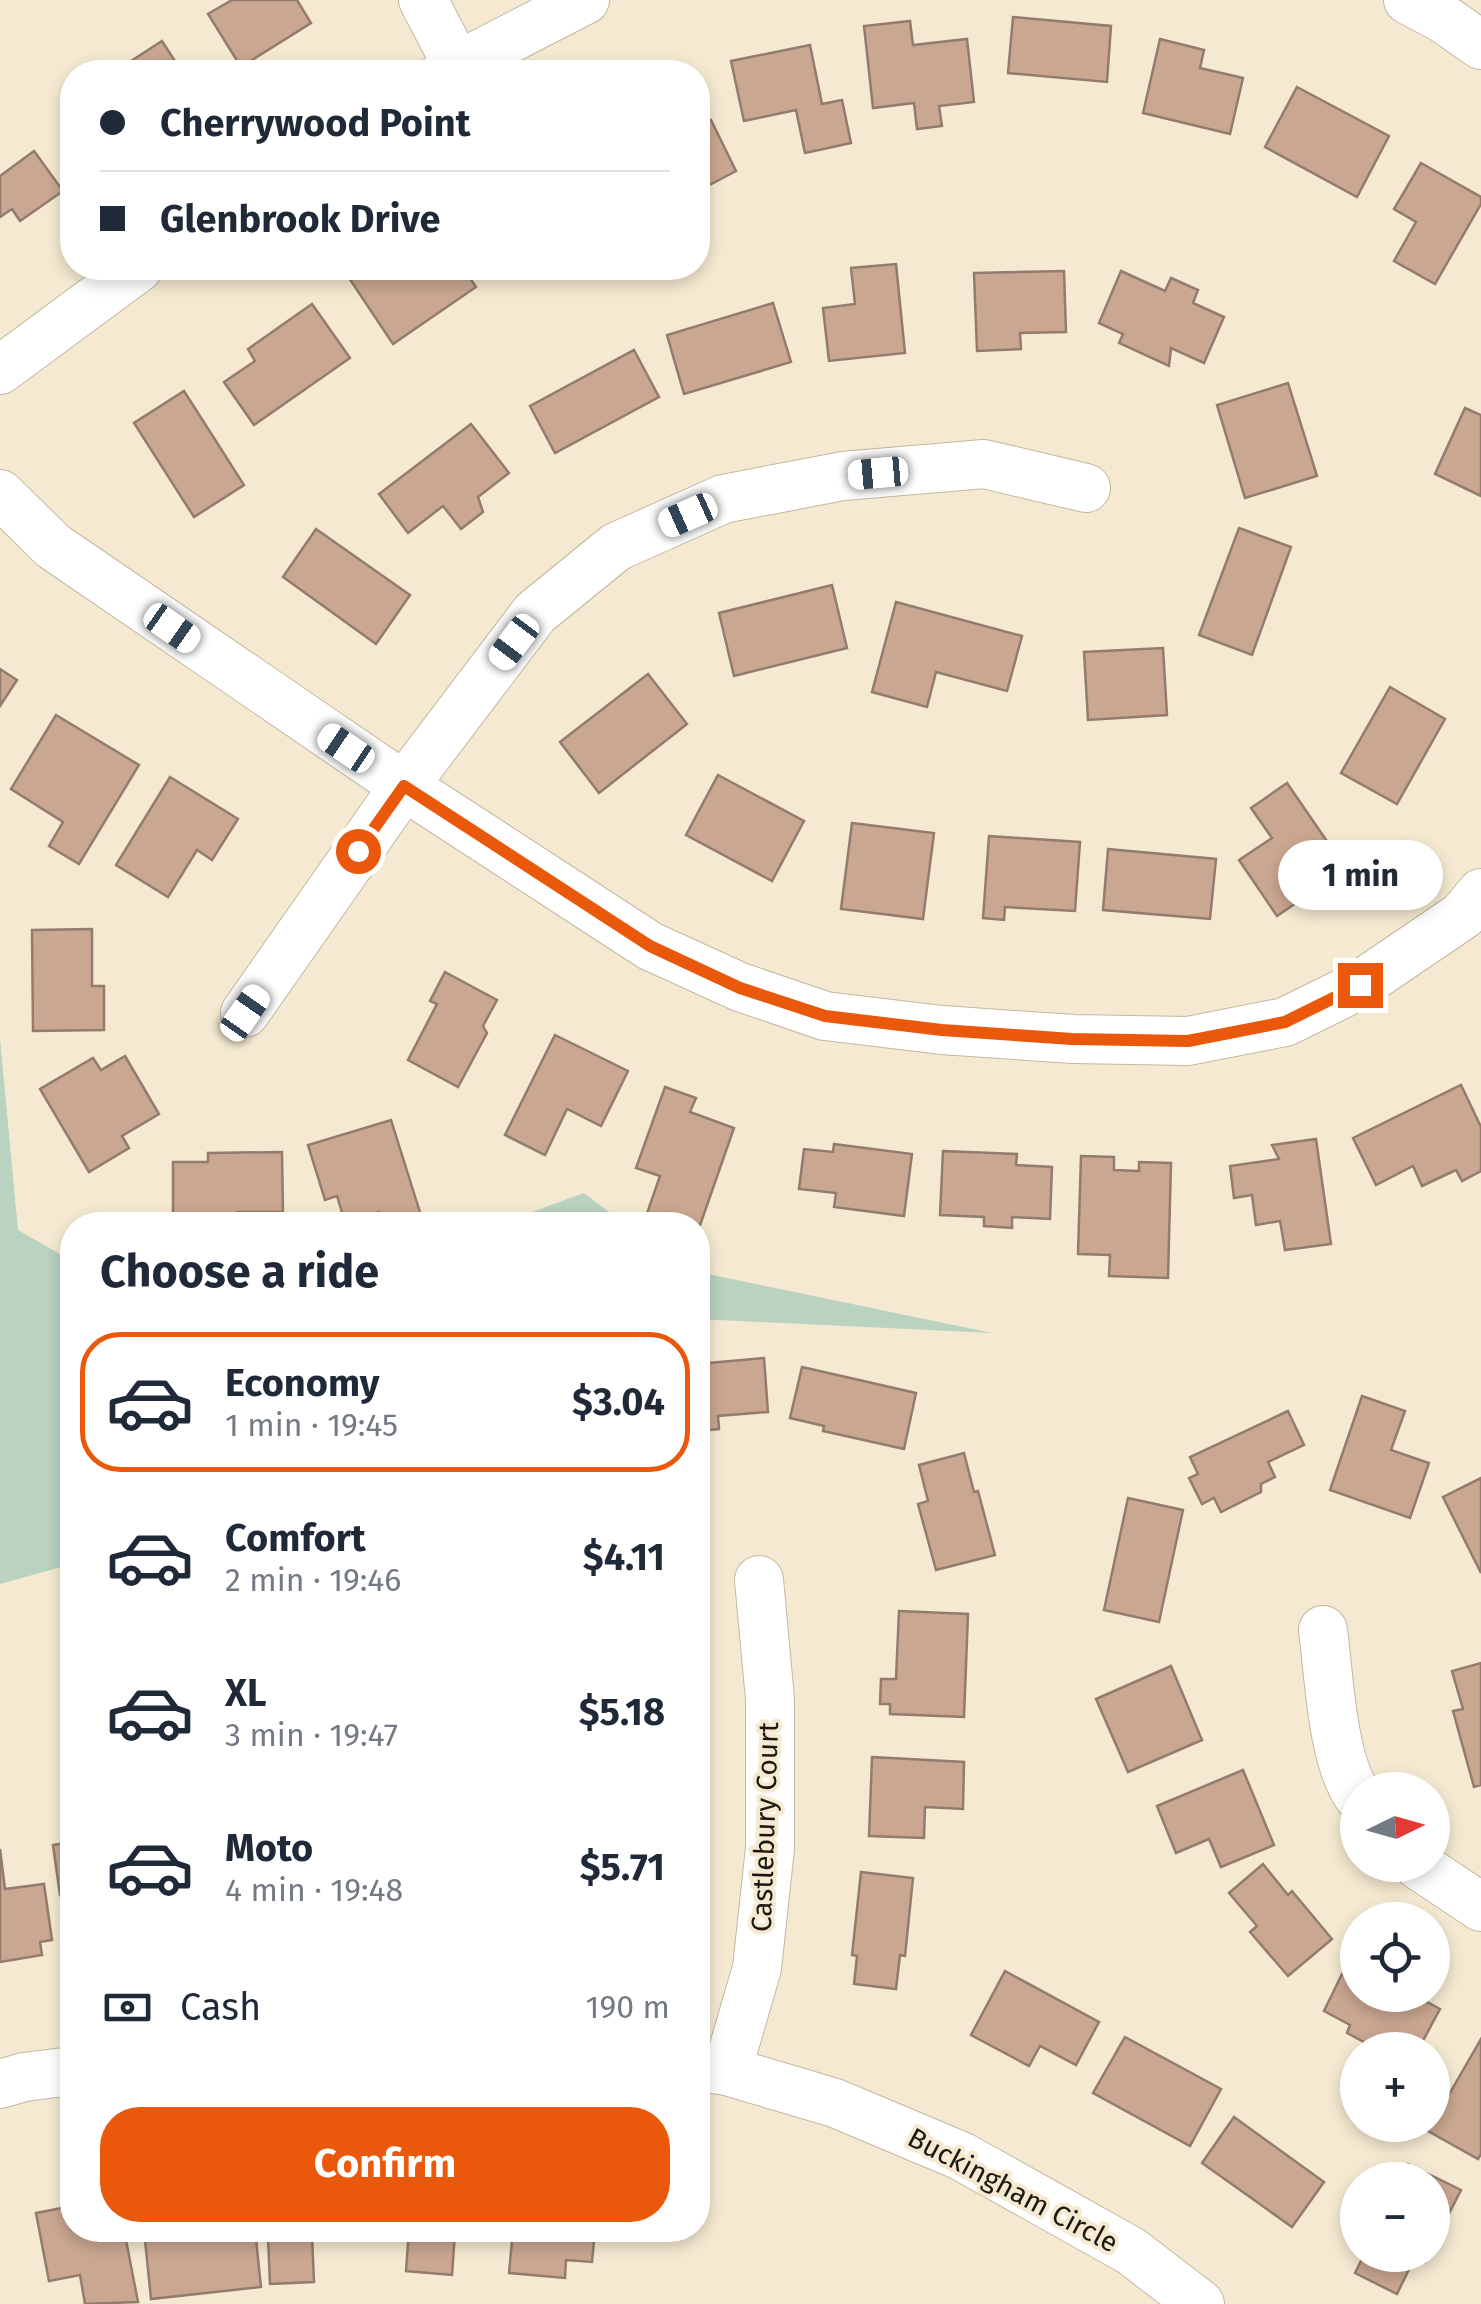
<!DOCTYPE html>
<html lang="en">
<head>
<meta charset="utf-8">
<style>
  body { margin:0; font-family:"Fira Sans",sans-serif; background:#f2f2f3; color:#1f2937; height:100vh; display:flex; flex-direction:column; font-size:38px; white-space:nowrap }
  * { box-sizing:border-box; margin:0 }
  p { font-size:32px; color:#747a83 }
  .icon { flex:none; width:55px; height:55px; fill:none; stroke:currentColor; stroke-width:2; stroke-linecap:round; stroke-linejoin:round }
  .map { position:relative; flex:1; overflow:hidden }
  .details { position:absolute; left:60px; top:1212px; width:650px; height:1030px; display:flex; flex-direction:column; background:#fff; border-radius:40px; box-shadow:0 5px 15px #0003 }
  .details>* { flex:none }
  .hud { position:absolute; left:60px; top:60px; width:650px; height:220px; border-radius:40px; box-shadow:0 5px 15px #0003; display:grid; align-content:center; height:220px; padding:0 40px; background:#fff }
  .needle { width:65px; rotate:85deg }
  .controls { position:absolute; left:1340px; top:1772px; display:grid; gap:20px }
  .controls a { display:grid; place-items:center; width:110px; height:110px; border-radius:50%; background:#fff; box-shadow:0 5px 15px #0003; font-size:50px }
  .end { position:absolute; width:45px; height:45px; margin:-22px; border:12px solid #ea580c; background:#fff; box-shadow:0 0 0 5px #fff }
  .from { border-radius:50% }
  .bubble { position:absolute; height:70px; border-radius:35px; background:#fff; box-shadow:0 5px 15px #0003; font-size:32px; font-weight:700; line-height:70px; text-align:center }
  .car { position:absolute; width:30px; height:60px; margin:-30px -15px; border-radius:12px; box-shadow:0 0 8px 2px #0007; background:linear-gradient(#fff 24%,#345 0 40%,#fff 0 76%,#345 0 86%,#fff 0) }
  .hud b { display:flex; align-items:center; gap:35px; height:95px; font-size:38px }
  .hud b+b { border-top:2px solid #e0e1e3 }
  .hud i { width:25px; height:25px; background:#1f2937 }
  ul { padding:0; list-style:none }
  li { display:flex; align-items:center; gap:30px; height:140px; margin:0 20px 15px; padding:0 20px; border:5px solid transparent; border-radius:40px }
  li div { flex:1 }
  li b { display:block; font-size:38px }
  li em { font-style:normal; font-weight:700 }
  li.active { border-color:#ea580c }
  li>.icon { width:90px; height:90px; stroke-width:1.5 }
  h2 { padding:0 40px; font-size:45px; line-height:120px }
  .pay { display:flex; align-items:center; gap:25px; height:110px; padding:0 40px; font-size:38px }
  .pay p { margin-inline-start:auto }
  .primary-button { display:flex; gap:20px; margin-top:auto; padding:20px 40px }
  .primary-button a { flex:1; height:115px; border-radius:40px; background:#ea580c; color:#fff; font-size:40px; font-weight:700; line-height:115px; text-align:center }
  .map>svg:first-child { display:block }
  .green { fill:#bad2c0 }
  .building { fill:#caa791; stroke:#937c6e; stroke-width:2.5 }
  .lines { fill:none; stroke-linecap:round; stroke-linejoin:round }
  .street-casing { stroke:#c3b8a0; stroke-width:50 }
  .street { stroke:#fff; stroke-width:48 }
  .route { stroke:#ea580c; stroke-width:12 }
  .labels { text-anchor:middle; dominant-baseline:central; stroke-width:8; stroke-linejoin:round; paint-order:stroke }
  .street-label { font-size:28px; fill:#1c180f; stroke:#f5ead1 }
</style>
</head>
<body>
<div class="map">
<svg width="1481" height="2304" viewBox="0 0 1481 2304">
  <rect width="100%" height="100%" fill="#f5ead1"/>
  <g class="green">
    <path d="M 0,1039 L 18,1230 L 72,1261 L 72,1564 L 0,1584 Z"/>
    <path d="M 584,1193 L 626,1225 L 496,1225 Z"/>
    <path d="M 698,1272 L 992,1333 L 698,1319 Z"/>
  </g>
  <g class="building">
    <path d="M 232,0 L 297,0 L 311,23 L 241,67 L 208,14 Z"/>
    <path d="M 1013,17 L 1111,26 L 1107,82 L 1008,73 Z"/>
    <path d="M 910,21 L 913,45 L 967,39 L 974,102 L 939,106 L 942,126 L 917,129 L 914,103 L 873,108 L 864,26 Z"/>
    <path d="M 1160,39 L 1204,50 L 1200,68 L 1243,78 L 1230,134 L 1143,113 Z"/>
    <path d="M 162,41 L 182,72 L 114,72 Z"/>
    <path d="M 810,45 L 822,104 L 842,100 L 851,143 L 805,153 L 796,110 L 744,121 L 731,61 Z"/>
    <path d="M 1297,87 L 1389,136 L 1357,197 L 1265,147 Z"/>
    <path d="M 711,120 L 736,171 L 698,191 L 698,127 Z"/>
    <path d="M 34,151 L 63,191 L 20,221 L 12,209 L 0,217 L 0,176 Z"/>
    <path d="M 1421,163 L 1481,197 L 1481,204 L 1435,284 L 1394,261 L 1416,222 L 1394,209 Z"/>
    <path d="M 896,264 L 905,353 L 829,361 L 823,308 L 855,304 L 851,268 Z"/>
    <path d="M 359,268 L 463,268 L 476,287 L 393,344 L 347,275 Z"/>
    <path d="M 1064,271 L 1066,332 L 1020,333 L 1021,349 L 977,351 L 974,273 Z"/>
    <path d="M 1121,271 L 1165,291 L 1171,278 L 1198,290 L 1193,303 L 1224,317 L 1204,363 L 1171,348 L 1169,366 L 1119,343 L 1123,334 L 1099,323 Z"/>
    <path d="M 773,303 L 791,362 L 684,394 L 667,335 Z"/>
    <path d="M 312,304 L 350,358 L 254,425 L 224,382 L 255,361 L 248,349 Z"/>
    <path d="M 634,350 L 659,397 L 555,453 L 530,406 Z"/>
    <path d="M 1288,383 L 1317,476 L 1245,498 L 1217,405 Z"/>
    <path d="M 184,391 L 244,485 L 194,517 L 134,423 Z"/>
    <path d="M 1465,408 L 1481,415 L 1481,496 L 1435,474 Z"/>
    <path d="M 471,424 L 509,473 L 478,497 L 483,512 L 461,529 L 443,506 L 408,533 L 379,494 Z"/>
    <path d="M 1239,528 L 1291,547 L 1252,655 L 1199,635 Z"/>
    <path d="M 316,529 L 410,595 L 376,644 L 283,577 Z"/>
    <path d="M 832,585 L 847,648 L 734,676 L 719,613 Z"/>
    <path d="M 896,602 L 1022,636 L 1007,691 L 936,672 L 927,707 L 872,692 Z"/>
    <path d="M 1163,648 L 1167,715 L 1088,720 L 1084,652 Z"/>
    <path d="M 0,669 L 17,680 L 0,706 Z"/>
    <path d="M 648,674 L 687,724 L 599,793 L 560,742 Z"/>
    <path d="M 1390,687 L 1445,719 L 1397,804 L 1341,773 Z"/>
    <path d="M 56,715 L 139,765 L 79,864 L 49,846 L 63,822 L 11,789 Z"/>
    <path d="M 718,775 L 804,821 L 772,881 L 686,835 Z"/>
    <path d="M 170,777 L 238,819 L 212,860 L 197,850 L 168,897 L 116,865 Z"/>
    <path d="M 1287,783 L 1346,869 L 1277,916 L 1239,860 L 1272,838 L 1251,808 Z"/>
    <path d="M 852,823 L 934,833 L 923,919 L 841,909 Z"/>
    <path d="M 989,836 L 1080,842 L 1075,911 L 1005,907 L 1004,920 L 983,918 Z"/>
    <path d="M 1108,849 L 1216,859 L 1210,919 L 1103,910 Z"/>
    <path d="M 92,929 L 92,986 L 104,986 L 104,1030 L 33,1031 L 32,930 Z"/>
    <path d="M 445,972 L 497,1000 L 483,1026 L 487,1033 L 458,1087 L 408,1060 L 437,1004 L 430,1001 Z"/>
    <path d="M 555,1035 L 628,1071 L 601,1126 L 567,1109 L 545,1155 L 505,1135 Z"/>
    <path d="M 125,1056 L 159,1114 L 122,1136 L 129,1148 L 89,1172 L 40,1089 L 93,1058 L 101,1070 Z"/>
    <path d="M 1461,1085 L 1481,1127 L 1481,1171 L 1462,1181 L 1456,1170 L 1422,1186 L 1413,1166 L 1376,1185 L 1353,1138 Z"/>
    <path d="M 665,1087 L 696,1098 L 690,1112 L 734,1128 L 698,1231 L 698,1225 L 643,1225 L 660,1176 L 636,1168 Z"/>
    <path d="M 391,1120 L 424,1225 L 383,1225 L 379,1212 L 345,1222 L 337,1196 L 325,1200 L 308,1145 Z"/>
    <path d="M 1316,1139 L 1331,1244 L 1285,1250 L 1280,1221 L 1256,1225 L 1252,1195 L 1234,1198 L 1230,1166 L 1279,1159 L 1272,1145 Z"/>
    <path d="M 834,1144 L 912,1154 L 904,1216 L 834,1207 L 836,1193 L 799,1189 L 804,1149 L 833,1152 Z"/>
    <path d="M 943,1151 L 1017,1154 L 1016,1165 L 1052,1167 L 1050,1219 L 1012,1217 L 1012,1228 L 984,1226 L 984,1217 L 940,1215 Z"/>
    <path d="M 282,1152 L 283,1212 L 237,1212 L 237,1225 L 173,1222 L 173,1162 L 208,1162 L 208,1153 Z"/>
    <path d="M 1081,1156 L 1114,1157 L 1114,1170 L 1139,1171 L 1139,1162 L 1171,1163 L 1168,1278 L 1109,1276 L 1110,1255 L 1078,1254 Z"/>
    <path d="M 764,1358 L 768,1412 L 718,1416 L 719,1429 L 698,1431 L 698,1364 Z"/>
    <path d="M 802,1367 L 916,1393 L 904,1449 L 823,1431 L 824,1426 L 790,1418 Z"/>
    <path d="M 1362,1396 L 1405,1411 L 1391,1450 L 1429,1463 L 1410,1518 L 1330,1490 Z"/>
    <path d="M 1288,1411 L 1304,1445 L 1268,1462 L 1275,1477 L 1261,1484 L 1261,1492 L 1221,1512 L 1214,1498 L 1202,1504 L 1189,1478 L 1198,1474 L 1190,1457 Z"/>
    <path d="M 964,1453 L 974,1492 L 978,1491 L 995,1555 L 936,1570 L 918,1504 L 928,1501 L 919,1465 Z"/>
    <path d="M 1481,1478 L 1481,1573 L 1443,1497 Z"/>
    <path d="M 1128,1498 L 1183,1510 L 1159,1622 L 1104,1610 Z"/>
    <path d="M 899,1611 L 968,1614 L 964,1717 L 890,1714 L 890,1704 L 880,1704 L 881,1679 L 896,1679 Z"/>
    <path d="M 1481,1663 L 1481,1785 L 1474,1787 L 1453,1711 L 1463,1709 L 1452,1671 Z"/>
    <path d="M 1171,1666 L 1202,1740 L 1128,1772 L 1096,1699 Z"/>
    <path d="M 872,1757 L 964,1762 L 963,1809 L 925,1807 L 924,1838 L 869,1836 Z"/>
    <path d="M 1243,1770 L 1274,1845 L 1221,1867 L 1209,1839 L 1176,1853 L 1157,1806 Z"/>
    <path d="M 72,1842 L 72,1893 L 60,1895 L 53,1845 Z"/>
    <path d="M 0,1849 L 5,1889 L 44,1884 L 52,1940 L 40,1942 L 42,1955 L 0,1962 Z"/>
    <path d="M 1263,1864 L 1288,1895 L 1292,1891 L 1332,1939 L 1288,1976 L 1250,1932 L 1257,1926 L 1229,1893 Z"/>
    <path d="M 861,1872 L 913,1878 L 905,1956 L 900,1955 L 896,1989 L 854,1984 L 857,1956 L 852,1955 Z"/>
    <path d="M 1005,1971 L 1099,2022 L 1076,2065 L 1040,2046 L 1029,2066 L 971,2035 Z"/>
    <path d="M 1342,1974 L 1358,1983 L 1358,1995 L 1414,1995 L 1440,2009 L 1418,2050 L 1379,2050 L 1347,2033 L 1350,2025 L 1324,2011 Z"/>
    <path d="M 1125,2037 L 1221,2089 L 1190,2146 L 1093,2093 Z"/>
    <path d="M 1481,2039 L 1481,2154 L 1478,2159 L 1428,2131 Z"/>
    <path d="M 1234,2117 L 1324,2182 L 1292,2227 L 1202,2163 Z"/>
    <path d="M 1408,2164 L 1461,2190 L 1432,2247 L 1432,2180 L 1401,2180 Z"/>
    <path d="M 72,2206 L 72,2230 L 124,2230 L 138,2302 L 85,2304 L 80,2275 L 49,2281 L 36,2213 Z"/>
    <path d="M 144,2230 L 255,2230 L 261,2287 L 151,2299 Z"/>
    <path d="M 286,2230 L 351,2230 L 351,2234 L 312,2235 L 314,2282 L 270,2284 L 268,2238 L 286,2237 Z"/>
    <path d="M 409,2230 L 487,2230 L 486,2234 L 455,2232 L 452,2275 L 406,2271 Z"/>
    <path d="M 513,2230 L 595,2230 L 592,2262 L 566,2260 L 565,2278 L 509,2273 Z"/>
    <path d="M 1364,2255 L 1429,2255 L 1425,2262 L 1415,2257 L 1397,2294 L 1355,2273 Z"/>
  </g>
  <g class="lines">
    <defs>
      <g id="street">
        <path d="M 423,0 L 457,65"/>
        <path d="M 1408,0 L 1444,19 L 1481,45"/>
        <path d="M 445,72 L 585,0"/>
        <path d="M 0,370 L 138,268"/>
        <path d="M 0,494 L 53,546 L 404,786 L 650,946 L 740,987 L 825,1016 L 942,1030 L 1073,1039 L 1188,1041 L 1285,1022 L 1360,985 L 1463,915 L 1481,893"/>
        <path d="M 245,1013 L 404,786 L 535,613 L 616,547 L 723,499 L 843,476 L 984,464 L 1086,488"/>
        <path d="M 1323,1630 C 1329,1675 1332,1760 1358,1796"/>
        <path d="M 1418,1865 L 1481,1907"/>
        <path d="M 698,2067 L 727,2071 L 835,2103 L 961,2156 L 1131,2251 L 1200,2304"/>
        <path d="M 727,2071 L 757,1968 L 770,1848 L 770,1699 L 759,1580"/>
        <path d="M 0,2084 L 24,2077 L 72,2071"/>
      </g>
    </defs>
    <use href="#street" class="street-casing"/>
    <use href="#street" class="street"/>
  </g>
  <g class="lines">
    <path class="route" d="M 358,851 L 404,786 L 650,946 L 740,988 L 825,1016 L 942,1030 L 1072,1039 L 1188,1041 L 1285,1022 L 1360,985"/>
  </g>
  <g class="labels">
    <g class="street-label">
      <text transform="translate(765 1827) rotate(-88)">Castlebury Court</text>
      <text transform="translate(1013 2190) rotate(28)">Buckingham Circle</text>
    </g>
  </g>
</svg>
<div class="controls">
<a><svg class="needle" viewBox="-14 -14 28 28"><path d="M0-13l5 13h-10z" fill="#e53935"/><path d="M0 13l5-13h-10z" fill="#747a83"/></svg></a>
<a><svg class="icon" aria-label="locate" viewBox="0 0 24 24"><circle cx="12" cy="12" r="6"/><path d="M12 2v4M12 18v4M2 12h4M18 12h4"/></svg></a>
<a>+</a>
<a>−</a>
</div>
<i class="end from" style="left:358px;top:851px"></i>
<i class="end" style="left:1360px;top:985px"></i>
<div class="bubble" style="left:1278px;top:840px;width:165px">1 min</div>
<i class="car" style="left:878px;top:473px;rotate:265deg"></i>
<i class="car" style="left:688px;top:515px;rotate:246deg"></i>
<i class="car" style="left:172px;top:628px;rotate:125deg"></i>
<i class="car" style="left:514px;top:642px;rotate:217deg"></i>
<i class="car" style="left:346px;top:748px;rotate:304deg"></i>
<i class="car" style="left:245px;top:1013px;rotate:35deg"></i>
<div class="hud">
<b><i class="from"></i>Cherrywood Point</b>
<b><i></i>Glenbrook Drive</b>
</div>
<section class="details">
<h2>Choose a ride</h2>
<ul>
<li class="active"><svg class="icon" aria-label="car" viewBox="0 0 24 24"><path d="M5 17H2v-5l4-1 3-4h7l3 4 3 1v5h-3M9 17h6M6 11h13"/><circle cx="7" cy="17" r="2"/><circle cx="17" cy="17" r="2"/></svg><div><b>Economy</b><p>1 min · 19:45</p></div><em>$3.04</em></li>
<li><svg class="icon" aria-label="car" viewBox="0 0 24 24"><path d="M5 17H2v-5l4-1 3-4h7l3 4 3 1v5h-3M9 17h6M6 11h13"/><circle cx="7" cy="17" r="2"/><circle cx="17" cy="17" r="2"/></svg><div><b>Comfort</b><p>2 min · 19:46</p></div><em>$4.11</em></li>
<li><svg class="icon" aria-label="car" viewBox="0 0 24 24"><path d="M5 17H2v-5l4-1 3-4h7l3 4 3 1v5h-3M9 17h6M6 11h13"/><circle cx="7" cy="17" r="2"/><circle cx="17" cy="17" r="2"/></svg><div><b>XL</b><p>3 min · 19:47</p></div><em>$5.18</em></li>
<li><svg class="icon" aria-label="car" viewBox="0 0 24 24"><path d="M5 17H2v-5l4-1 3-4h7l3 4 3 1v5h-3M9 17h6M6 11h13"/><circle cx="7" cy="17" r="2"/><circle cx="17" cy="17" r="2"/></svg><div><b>Moto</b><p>4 min · 19:48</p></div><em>$5.71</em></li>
</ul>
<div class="pay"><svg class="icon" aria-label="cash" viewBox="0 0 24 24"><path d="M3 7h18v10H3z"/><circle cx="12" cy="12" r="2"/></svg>Cash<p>190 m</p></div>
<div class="primary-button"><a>Confirm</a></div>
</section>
</div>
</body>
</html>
